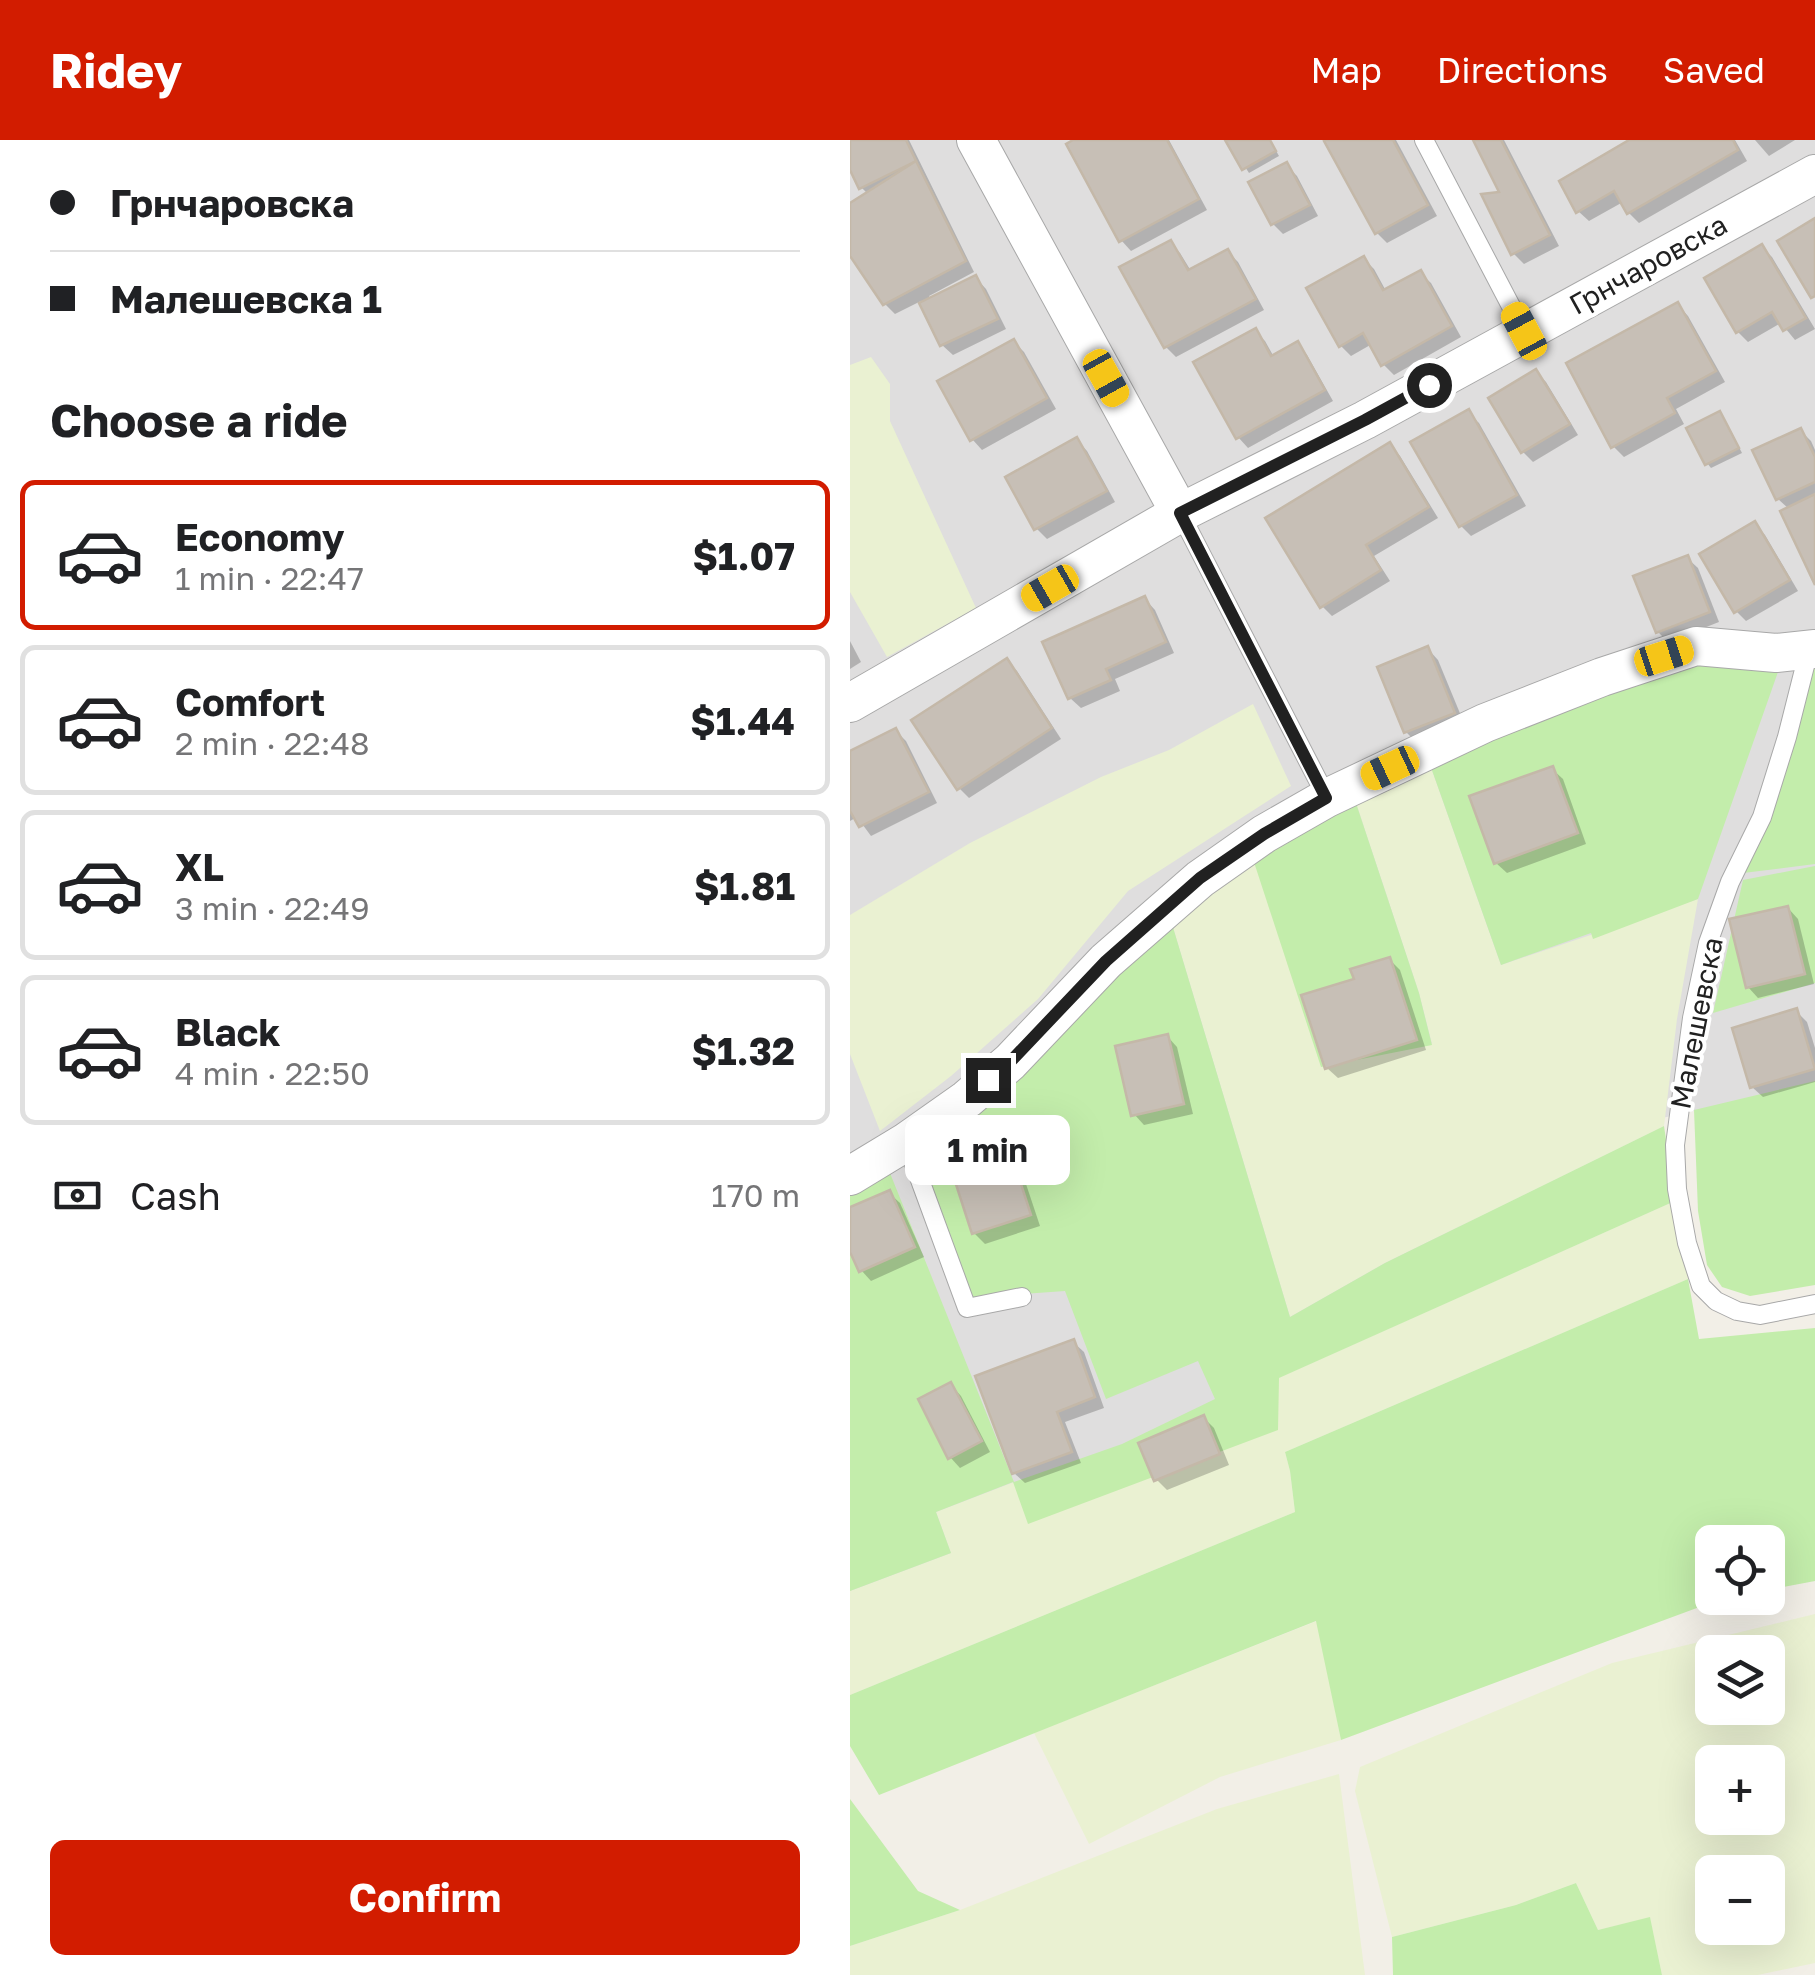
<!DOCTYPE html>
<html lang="en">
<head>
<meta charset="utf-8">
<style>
  body { margin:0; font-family:"Golos Text",sans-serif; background:#f6f6f6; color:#202124; height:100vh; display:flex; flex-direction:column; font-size:38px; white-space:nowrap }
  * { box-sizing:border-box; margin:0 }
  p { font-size:32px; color:#757577 }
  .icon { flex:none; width:55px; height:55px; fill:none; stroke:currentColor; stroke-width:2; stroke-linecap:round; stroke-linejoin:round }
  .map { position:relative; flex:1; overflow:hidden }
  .panel { display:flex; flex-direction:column; background:#fff; width:850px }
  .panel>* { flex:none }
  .guide { display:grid; align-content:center; height:220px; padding:0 50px; background:#fff }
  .tools { position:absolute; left:845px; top:1385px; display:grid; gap:20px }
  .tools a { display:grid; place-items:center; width:90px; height:90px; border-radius:15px; background:#fff; box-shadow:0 10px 40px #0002; font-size:50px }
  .end { position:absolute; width:45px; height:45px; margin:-22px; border:12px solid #212121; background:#fff; box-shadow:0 0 0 5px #fff }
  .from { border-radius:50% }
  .bubble { position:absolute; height:70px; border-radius:15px; background:#fff; box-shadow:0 10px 40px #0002; font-size:32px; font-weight:700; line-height:70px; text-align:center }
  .car { position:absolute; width:30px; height:60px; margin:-30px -15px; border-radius:12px; box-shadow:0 0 8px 2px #0007; background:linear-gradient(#f5c518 24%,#345 0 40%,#f5c518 0 76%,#345 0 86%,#f5c518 0) }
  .guide b { display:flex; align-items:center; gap:35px; height:95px; font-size:38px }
  .guide b+b { border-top:2px solid #e0e0e0 }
  .guide i { width:25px; height:25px; background:#202124 }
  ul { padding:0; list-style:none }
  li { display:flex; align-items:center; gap:30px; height:150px; margin:0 20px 15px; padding:0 30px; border:5px solid #e0e0e0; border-radius:15px }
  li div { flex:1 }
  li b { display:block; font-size:38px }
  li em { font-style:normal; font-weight:700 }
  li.current { border-color:#d21c00 }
  li>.icon { width:90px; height:90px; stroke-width:1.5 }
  h2 { padding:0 50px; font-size:45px; line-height:120px }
  .pay { display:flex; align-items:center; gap:25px; height:110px; padding:0 50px; font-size:38px }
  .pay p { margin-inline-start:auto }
  .button { display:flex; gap:20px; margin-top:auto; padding:20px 50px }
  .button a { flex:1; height:115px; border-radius:15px; background:#d21c00; color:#fff; font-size:40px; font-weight:700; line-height:115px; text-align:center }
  header { display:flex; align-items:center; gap:60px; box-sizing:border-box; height:140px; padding:0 50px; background:#d21c00; color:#fff }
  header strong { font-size:48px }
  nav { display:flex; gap:55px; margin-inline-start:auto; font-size:35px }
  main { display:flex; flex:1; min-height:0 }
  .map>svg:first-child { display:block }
  .residential { fill:#dfdede }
  .farmland { fill:#eaf1d2; fill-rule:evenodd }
  .grass { fill:#c3edab }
  .shadow { fill:#0003 }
  .building { fill:#c7bfb6; stroke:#c4b8a8; stroke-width:2.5 }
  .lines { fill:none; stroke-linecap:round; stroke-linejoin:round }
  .service-casing { stroke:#a8a8a8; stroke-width:20 }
  .minor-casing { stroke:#a8a8a8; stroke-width:40 }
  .service { stroke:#fff; stroke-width:18 }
  .minor { stroke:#fff; stroke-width:38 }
  .route { stroke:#212121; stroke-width:12 }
  .labels { text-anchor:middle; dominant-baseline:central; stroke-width:8; stroke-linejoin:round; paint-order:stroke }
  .street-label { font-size:28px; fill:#212121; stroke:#fff }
</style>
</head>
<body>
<header>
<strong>Ridey</strong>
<nav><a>Map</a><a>Directions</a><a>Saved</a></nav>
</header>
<main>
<section class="panel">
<div class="guide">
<b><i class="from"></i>Грнчаровска</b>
<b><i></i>Малешевска 1</b>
</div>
<h2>Choose a ride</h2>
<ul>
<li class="current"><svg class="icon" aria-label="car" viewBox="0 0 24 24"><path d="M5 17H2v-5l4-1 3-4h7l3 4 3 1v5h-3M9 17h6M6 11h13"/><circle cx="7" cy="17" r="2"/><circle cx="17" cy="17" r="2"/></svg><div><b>Economy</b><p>1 min · 22:47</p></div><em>$1.07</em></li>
<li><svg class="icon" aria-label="car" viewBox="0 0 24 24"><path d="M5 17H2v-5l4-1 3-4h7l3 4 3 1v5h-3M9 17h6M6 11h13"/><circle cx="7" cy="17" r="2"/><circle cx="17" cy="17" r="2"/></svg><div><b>Comfort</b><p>2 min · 22:48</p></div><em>$1.44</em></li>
<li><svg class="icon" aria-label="car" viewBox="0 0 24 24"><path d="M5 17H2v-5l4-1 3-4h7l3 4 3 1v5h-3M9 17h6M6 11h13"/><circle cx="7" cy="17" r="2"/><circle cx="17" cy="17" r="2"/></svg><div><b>XL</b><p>3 min · 22:49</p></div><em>$1.81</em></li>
<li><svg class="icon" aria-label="car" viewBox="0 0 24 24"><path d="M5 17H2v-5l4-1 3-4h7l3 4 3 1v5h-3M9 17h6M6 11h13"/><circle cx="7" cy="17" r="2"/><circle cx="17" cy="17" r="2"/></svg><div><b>Black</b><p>4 min · 22:50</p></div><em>$1.32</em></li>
</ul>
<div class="pay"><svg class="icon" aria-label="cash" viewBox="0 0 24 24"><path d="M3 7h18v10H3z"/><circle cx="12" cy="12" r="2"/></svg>Cash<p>170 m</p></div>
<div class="button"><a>Confirm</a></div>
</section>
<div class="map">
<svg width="965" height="1835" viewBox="0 0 965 1835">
  <rect width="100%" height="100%" fill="#f2efe7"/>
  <path class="residential" d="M 0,0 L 965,0 L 965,944 L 812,978 L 417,1190 L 426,1294 L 0,1452 Z"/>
  <g class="farmland">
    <path d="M 21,217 L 40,244 L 40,281 L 126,468 L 37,517 L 0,452 L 0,225 Z"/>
    <path d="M 403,564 L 441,646 L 278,751 L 188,859 L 101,936 L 30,991 L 0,914 L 0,775 L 120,703 L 251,637 L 319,610 Z"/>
    <path d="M 578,619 L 651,825 L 848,759 L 827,879 L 814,986 L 535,1123 L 440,1177 L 319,774 L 401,713 L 582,904 L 569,853 L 504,657 Z"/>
    <path d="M 825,1061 L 838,1139 L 435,1312 L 440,1331 L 445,1372 L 0,1555 L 0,1451 L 101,1413 L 86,1372 L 164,1342 L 179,1383 L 428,1238 Z"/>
    <path d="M 965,1474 L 965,1823 L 908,1835 L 812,1835 L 800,1778 L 748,1790 L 726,1743 L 666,1765 L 542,1797 L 505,1651 L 510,1627 L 762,1523 ZM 862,1512 L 918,1512 L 918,1568 L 862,1568 ZM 862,1622 L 918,1622 L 918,1678 L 862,1678 ZM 862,1732 L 918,1732 L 918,1788 L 862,1788 Z"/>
    <path d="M 467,1481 L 491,1600 L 370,1637 L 239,1704 L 184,1593 Z"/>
    <path d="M 489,1634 L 515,1835 L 0,1835 L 0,1806 L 110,1770 L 367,1669 Z"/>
  </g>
  <g class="grass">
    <path d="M 934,515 L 848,759 L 743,799 L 741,793 L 651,825 L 578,619 L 855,518 Z"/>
    <path d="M 965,517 L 965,724 L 885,734 Z"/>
    <path d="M 504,657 L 569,853 L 582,905 L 471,927 L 401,713 Z"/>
    <path d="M 965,726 L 965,843 L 863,873 L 893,740 Z"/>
    <path d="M 319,774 L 440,1177 L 535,1123 L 814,986 L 825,1061 L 429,1238 L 428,1290 L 178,1384 L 163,1342 L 86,1372 L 101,1413 L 0,1451 L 0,1056 L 40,1033 L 164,1342 L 272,1304 L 365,1259 L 348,1221 L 256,1259 L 215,1151 L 117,1158 L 59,1012 Z"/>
    <path d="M 965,941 L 965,1145 L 900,1156 L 872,1147 L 857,1125 L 848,1071 L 844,970 Z"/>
    <path d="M 838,1139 L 849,1199 L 965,1188 L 965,1441 L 918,1450 L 918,1402 L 862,1402 L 862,1458 L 884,1458 L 863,1462 L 491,1600 L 466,1481 L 29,1655 L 0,1606 L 0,1555 L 445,1372 L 440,1331 L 435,1312 Z"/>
    <path d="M 0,1659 L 68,1751 L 110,1770 L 0,1806 Z"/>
    <path d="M 726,1743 L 748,1790 L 800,1777 L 812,1835 L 543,1835 L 542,1797 L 666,1765 Z"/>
  </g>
  <g class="shadow">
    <path d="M 0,0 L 59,0 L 124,132 L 79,156 L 81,160 L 126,138 L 136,149 L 156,189 L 103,215 L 92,205 L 71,161 L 45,174 L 35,164 L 0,111 L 0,66 L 18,54 L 11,47 L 0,24 Z"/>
    <path d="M 229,0 L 319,0 L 357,70 L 281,111 L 271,100 Z"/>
    <path d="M 378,0 L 420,0 L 429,16 L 399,33 Z"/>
    <path d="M 482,0 L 546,0 L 587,76 L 537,103 L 527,93 Z"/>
    <path d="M 625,0 L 654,0 L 709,106 L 674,124 L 663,113 L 653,54 Z"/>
    <path d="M 784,0 L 885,0 L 897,21 L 789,83 L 779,73 L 773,62 L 739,81 L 728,71 Z"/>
    <path d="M 905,0 L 945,0 L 919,16 Z"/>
    <path d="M 436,25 L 447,36 L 468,76 L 433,94 L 423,84 Z"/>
    <path d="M 320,103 L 330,113 L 341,131 L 378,112 L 388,122 L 414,170 L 326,217 L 316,207 Z"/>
    <path d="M 912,107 L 922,117 L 965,189 L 945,200 L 931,183 L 898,202 L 888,192 Z"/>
    <path d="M 514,119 L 524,129 L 536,151 L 570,133 L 581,143 L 611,197 L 544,235 L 533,224 L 522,204 L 501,216 L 491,206 L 459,149 Z"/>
    <path d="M 828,165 L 838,176 L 875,242 L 826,269 L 834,284 L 774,317 L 763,306 Z"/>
    <path d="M 405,191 L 415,201 L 424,217 L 447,204 L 457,215 L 483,261 L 398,308 L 388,297 Z"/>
    <path d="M 164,202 L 174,212 L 206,269 L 132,310 L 122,299 Z"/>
    <path d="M 686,232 L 696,242 L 728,295 L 683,322 L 673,312 Z"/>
    <path d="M 618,273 L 629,283 L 676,366 L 621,396 L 611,386 Z"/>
    <path d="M 870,274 L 874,278 L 892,313 L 861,328 L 857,323 Z"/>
    <path d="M 951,291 L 961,301 L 965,310 L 965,439 L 939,369 L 928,359 Z"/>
    <path d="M 227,300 L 237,311 L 265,362 L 197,399 L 186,388 Z"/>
    <path d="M 540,305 L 550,316 L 588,378 L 524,416 L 540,441 L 482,476 L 472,466 Z"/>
    <path d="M 904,384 L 915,395 L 948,451 L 896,481 L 886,471 Z"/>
    <path d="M 837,418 L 848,428 L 869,482 L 818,502 L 808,492 Z"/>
    <path d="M 295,459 L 305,470 L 324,513 L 265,539 L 270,551 L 231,568 L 220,558 L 195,503 Z"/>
    <path d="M 0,501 L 11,522 L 0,529 Z"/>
    <path d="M 578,509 L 588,520 L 614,583 L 566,602 L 556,592 Z"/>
    <path d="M 156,521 L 167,531 L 211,599 L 119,658 L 109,648 Z"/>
    <path d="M 46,591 L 56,601 L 87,663 L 21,696 L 7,677 L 0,681 L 0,614 Z"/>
    <path d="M 702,629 L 713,639 L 736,704 L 657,733 L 646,723 Z"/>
    <path d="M 938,768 L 948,779 L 964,844 L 908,858 L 898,847 Z"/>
    <path d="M 540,820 L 550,830 L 576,910 L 488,938 L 477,928 L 507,840 Z"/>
    <path d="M 946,871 L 957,882 L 965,908 L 965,942 L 913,957 L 902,947 Z"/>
    <path d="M 317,896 L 327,907 L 343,974 L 294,985 L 284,974 Z"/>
    <path d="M 160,1016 L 170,1026 L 190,1086 L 135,1104 L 124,1093 Z"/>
    <path d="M 39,1053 L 50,1063 L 74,1117 L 21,1141 L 11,1130 L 0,1106 L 0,1070 Z"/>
    <path d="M 223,1202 L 234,1212 L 254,1268 L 215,1282 L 231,1323 L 175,1343 L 164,1333 Z"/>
    <path d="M 101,1245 L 111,1256 L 140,1312 L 110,1328 L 100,1317 Z"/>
    <path d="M 354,1278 L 364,1288 L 379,1325 L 317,1350 L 307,1340 Z"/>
  </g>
  <g class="building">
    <path d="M 0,0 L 56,0 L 66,21 L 9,49 L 0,30 Z"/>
    <path d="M 223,0 L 317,0 L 349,59 L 269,102 L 216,4 Z"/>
    <path d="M 375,0 L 420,0 L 426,11 L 392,30 Z"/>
    <path d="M 476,0 L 543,0 L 578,65 L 525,94 L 474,1 Z"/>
    <path d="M 623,0 L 651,0 L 700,95 L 661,115 L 631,54 L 649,52 Z"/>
    <path d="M 779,0 L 883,0 L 888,10 L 777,74 L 764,51 L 726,73 L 709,41 Z"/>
    <path d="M 66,21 L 116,121 L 33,165 L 0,116 L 0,63 Z"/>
    <path d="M 437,22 L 460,65 L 421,85 L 398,42 Z"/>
    <path d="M 965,78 L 965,156 L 961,158 L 927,101 Z"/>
    <path d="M 321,100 L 338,130 L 378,109 L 406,159 L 314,208 L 269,127 Z"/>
    <path d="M 912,104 L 956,178 L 933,191 L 922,172 L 886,193 L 854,138 Z"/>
    <path d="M 514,116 L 533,150 L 571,130 L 602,186 L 531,226 L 513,193 L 489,207 L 456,148 Z"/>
    <path d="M 126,135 L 148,179 L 90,206 L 69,163 Z"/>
    <path d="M 828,162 L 866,231 L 817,258 L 825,273 L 761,308 L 716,223 Z"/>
    <path d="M 406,188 L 421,216 L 448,201 L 475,250 L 386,299 L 343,222 Z"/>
    <path d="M 164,199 L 197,258 L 120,301 L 87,241 Z"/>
    <path d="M 686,229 L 720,284 L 671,313 L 638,258 Z"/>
    <path d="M 619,269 L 667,355 L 609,387 L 560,302 Z"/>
    <path d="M 870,271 L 889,308 L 855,325 L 836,288 Z"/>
    <path d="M 951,288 L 965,317 L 965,342 L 926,360 L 902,310 Z"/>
    <path d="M 227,297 L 257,351 L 184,390 L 155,337 Z"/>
    <path d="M 540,302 L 579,367 L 516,405 L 531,430 L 470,468 L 415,378 Z"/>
    <path d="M 965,354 L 965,445 L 930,371 Z"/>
    <path d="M 905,381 L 940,440 L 884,473 L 849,414 Z"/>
    <path d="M 838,415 L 860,472 L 806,493 L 783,436 Z"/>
    <path d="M 295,456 L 316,502 L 256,529 L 261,540 L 218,559 L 192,502 Z"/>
    <path d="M 578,506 L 605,573 L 554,593 L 527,527 Z"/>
    <path d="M 157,518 L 202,588 L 107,650 L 61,580 Z"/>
    <path d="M 46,588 L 79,652 L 9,687 L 0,671 L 0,611 Z"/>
    <path d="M 703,626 L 728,693 L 644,724 L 619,656 Z"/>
    <path d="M 938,766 L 955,834 L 896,848 L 879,779 Z"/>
    <path d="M 540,817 L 567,900 L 475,929 L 451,855 L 504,839 L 500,829 Z"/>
    <path d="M 947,868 L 965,929 L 900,948 L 882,888 Z"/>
    <path d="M 318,894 L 334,964 L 281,976 L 265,906 Z"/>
    <path d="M 161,1013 L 181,1075 L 122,1094 L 102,1032 Z"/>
    <path d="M 40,1050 L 65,1107 L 9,1132 L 0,1112 L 0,1067 Z"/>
    <path d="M 224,1199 L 245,1257 L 207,1272 L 222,1312 L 162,1334 L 125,1236 Z"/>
    <path d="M 101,1242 L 132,1301 L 98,1319 L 68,1259 Z"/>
    <path d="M 354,1275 L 370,1314 L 304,1341 L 288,1303 Z"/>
  </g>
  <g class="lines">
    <defs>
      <g id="service">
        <path d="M 574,0 L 674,191"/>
        <path d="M 330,373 L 477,658"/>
        <path d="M 959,510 L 937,597 L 912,677 L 880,742 L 858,803 L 842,878 L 825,1005 L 827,1049 L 837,1103 L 851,1146 L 866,1161 L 887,1171 L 910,1175 L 965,1164"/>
        <path d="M 56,1002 L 117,1168 L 172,1157"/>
      </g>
      <g id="minor">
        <path d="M 126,0 L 330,373"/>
        <path d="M 0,563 L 330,373 L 515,280 L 965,34"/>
        <path d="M 0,1036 L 56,1002 L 117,959 L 160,922 L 256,821 L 350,739 L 414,694 L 477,658 L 635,583 L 752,537 L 846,506 L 926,513 L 965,509"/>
      </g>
    </defs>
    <use href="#service" class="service-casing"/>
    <use href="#minor" class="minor-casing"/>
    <use href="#service" class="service"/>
    <use href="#minor" class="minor"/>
  </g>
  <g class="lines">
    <path class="route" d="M 138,940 L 160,922 L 256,821 L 350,738 L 414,694 L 476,658 L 330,373 L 515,280 L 579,245"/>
  </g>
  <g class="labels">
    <g class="street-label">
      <text transform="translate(798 124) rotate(-29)">Грнчаровска</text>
      <text transform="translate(846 883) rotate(-79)">Малешевска</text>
    </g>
  </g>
</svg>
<div class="tools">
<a><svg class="icon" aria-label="locate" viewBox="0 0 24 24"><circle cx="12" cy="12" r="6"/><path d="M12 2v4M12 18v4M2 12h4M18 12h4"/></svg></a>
<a><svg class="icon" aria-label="layers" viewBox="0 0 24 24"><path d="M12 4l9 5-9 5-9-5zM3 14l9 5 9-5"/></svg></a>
<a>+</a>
<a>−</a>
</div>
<i class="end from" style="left:579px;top:245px"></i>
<i class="end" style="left:138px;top:940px"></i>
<div class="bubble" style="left:55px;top:975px;width:165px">1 min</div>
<i class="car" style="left:674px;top:191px;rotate:332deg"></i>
<i class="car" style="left:256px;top:238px;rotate:151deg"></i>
<i class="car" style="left:200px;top:448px;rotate:240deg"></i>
<i class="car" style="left:814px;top:516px;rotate:72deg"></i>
<i class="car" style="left:540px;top:628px;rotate:245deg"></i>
</div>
</main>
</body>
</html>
